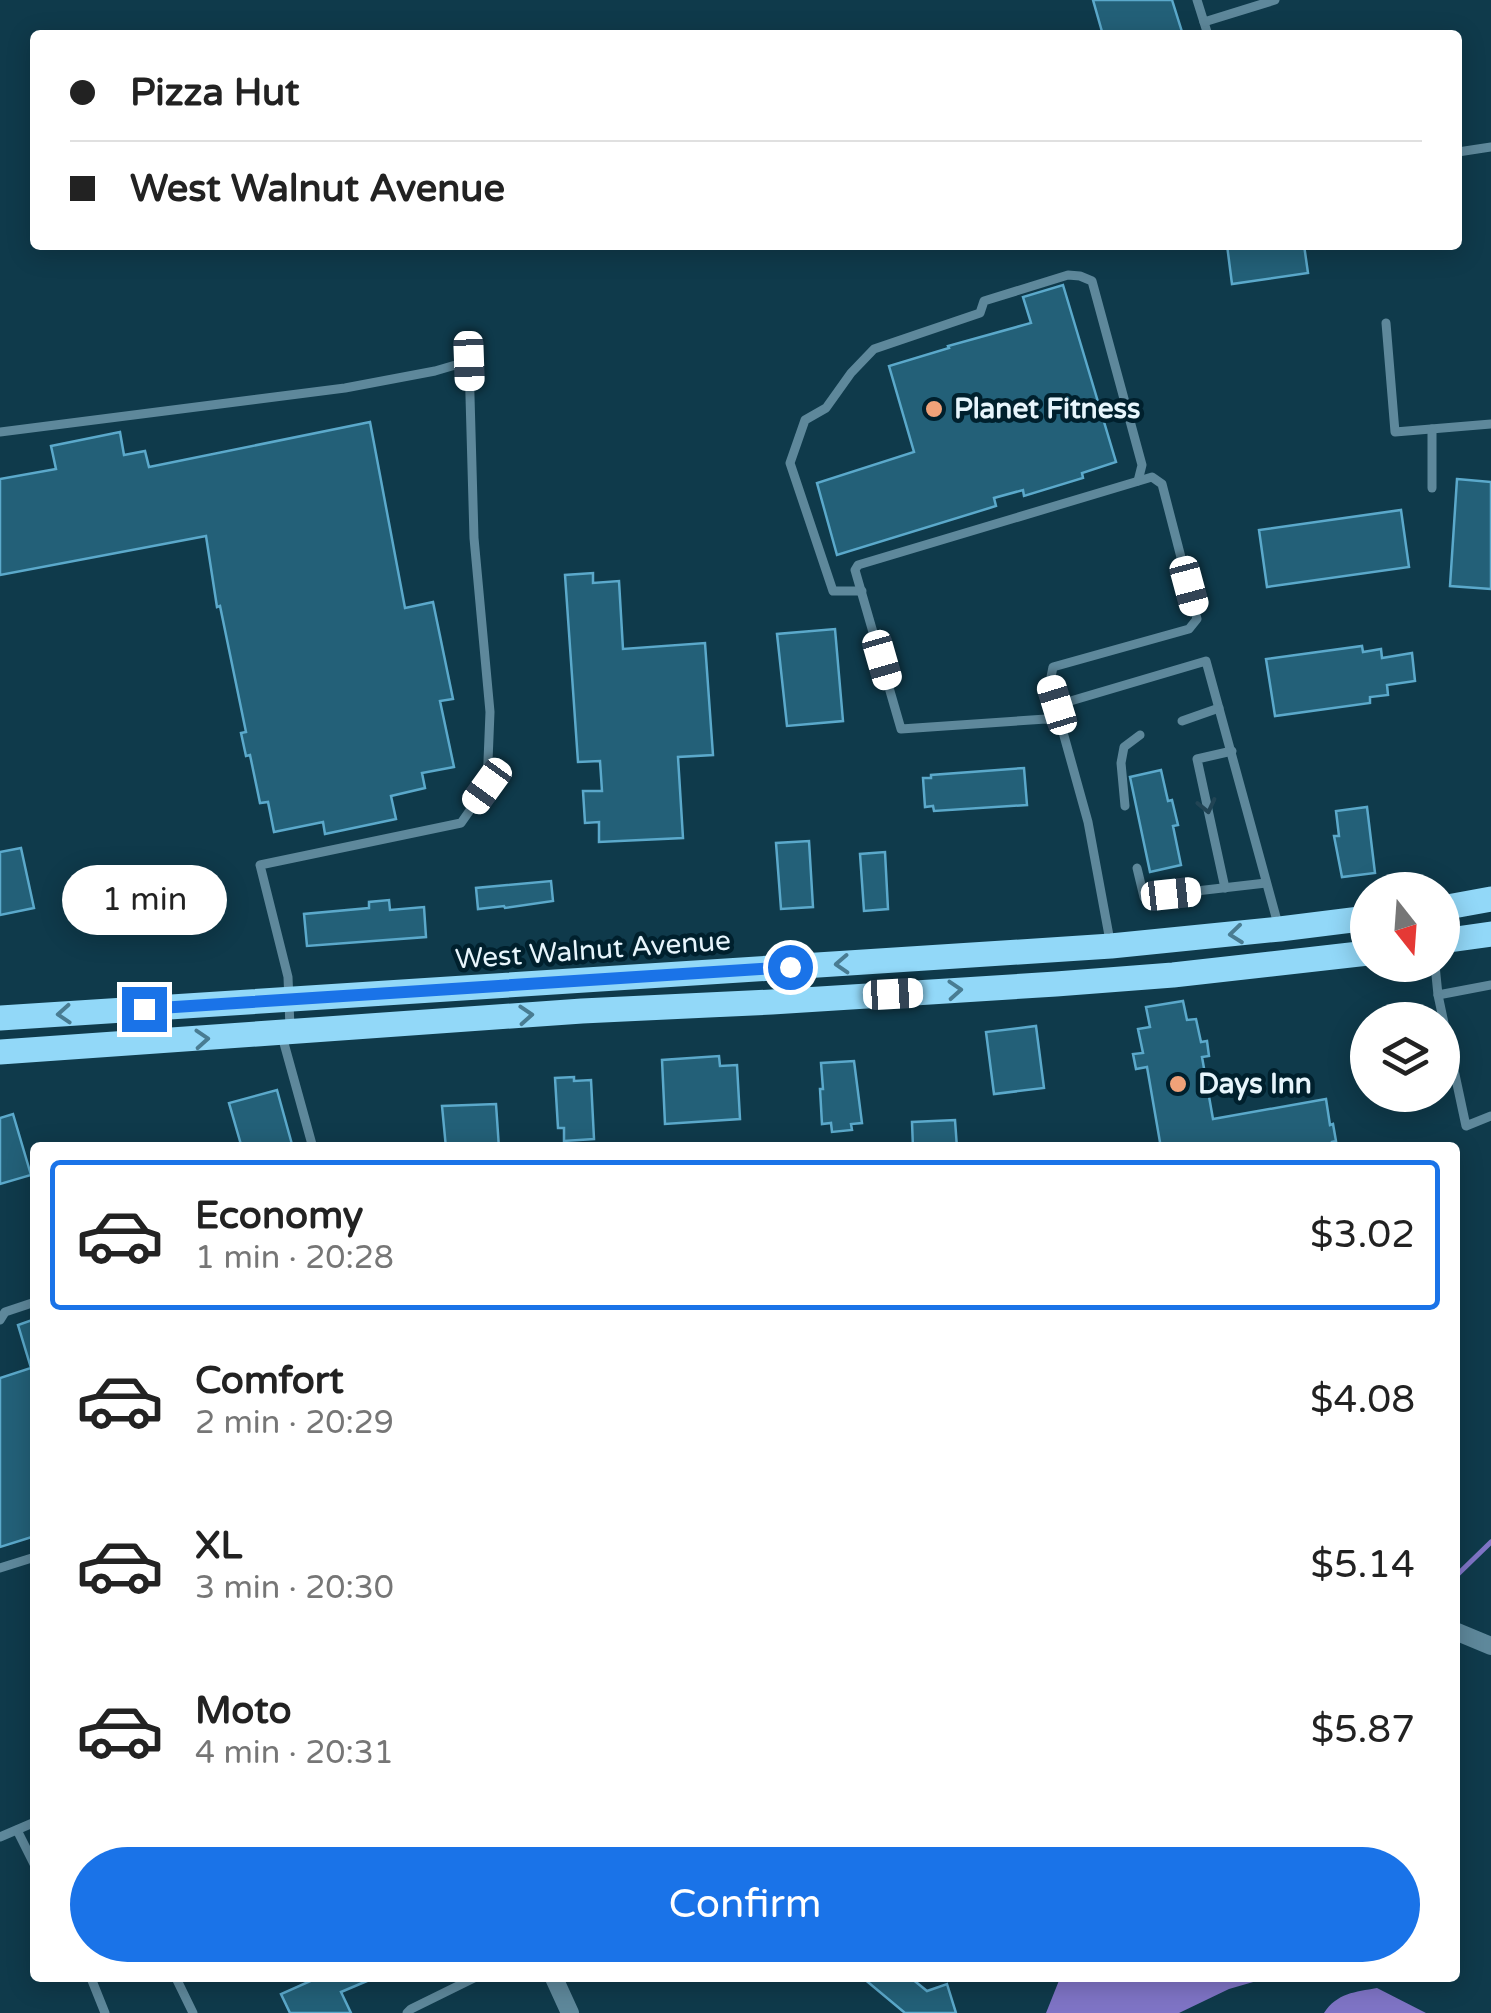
<!DOCTYPE html>
<html lang="en">
<head>
<meta charset="utf-8">
<style>
  body { margin:0; font-family:"Varela Round",sans-serif; background:#f2f2f2; color:#222; height:100vh; display:flex; flex-direction:column; font-size:38px; white-space:nowrap }
  * { box-sizing:border-box; margin:0 }
  p { font-size:32px; color:#767676 }
  .icon { flex:none; width:55px; height:55px; fill:none; stroke:currentColor; stroke-width:2; stroke-linecap:round; stroke-linejoin:round }
  .map { position:relative; flex:1; overflow:hidden }
  .sheet { position:absolute; left:30px; top:1142px; width:1430px; height:840px; display:flex; flex-direction:column; background:#fff; border-radius:10px; box-shadow:0 5px 25px #0003 }
  .sheet>* { flex:none }
  .banner { position:absolute; left:30px; top:30px; width:1432px; height:220px; border-radius:10px; box-shadow:0 5px 25px #0003; display:grid; align-content:center; height:220px; padding:0 40px; background:#fff }
  .needle { width:65px; rotate:163deg }
  .tools { position:absolute; left:1350px; top:872px; display:grid; gap:20px }
  .tools a { display:grid; place-items:center; width:110px; height:110px; border-radius:50%; background:#fff; box-shadow:0 5px 25px #0003; font-size:50px }
  .end { position:absolute; width:45px; height:45px; margin:-22px; border:12px solid #1a73e8; background:#fff; box-shadow:0 0 0 5px #fff }
  .from { border-radius:50% }
  .bubble { position:absolute; height:70px; border-radius:35px; background:#fff; box-shadow:0 5px 25px #0003; font-size:32px; font-weight:600; line-height:70px; text-align:center }
  .car { position:absolute; width:30px; height:60px; margin:-30px -15px; border-radius:12px; box-shadow:0 0 8px 2px #0007; background:linear-gradient(#fff 24%,#345 0 40%,#fff 0 76%,#345 0 86%,#fff 0) }
  .banner b { display:flex; align-items:center; gap:35px; height:95px; font-size:38px }
  .banner b+b { border-top:2px solid #e0e0e0 }
  .banner i { width:25px; height:25px; background:#222 }
  ul { padding:18px 0 0; list-style:none }
  li { display:flex; align-items:center; gap:30px; height:150px; margin:0 20px 15px; padding:0 20px; border:5px solid transparent; border-radius:10px }
  li div { flex:1 }
  li b { display:block; font-size:38px }
  li em { font-style:normal; font-weight:600 }
  li.selected { border-color:#1a73e8 }
  li>.icon { width:90px; height:90px; stroke-width:1.5 }
  .cta { display:flex; gap:20px; margin-top:auto; padding:20px 40px }
  .cta a { flex:1; height:115px; border-radius:60px; background:#1a73e8; color:#fff; font-size:40px; font-weight:600; line-height:115px; text-align:center }
  .map>svg:first-child { display:block }
  .water { fill:#7f74c6 }
  .lines { fill:none; stroke-linecap:round; stroke-linejoin:round }
  .stream { stroke:#7f74c6; stroke-width:5 }
  .building { fill:#236078; stroke:#5ba9cb; stroke-width:2.5 }
  .service { stroke:#5e889b; stroke-width:9 }
  .minor { stroke:#5e889b; stroke-width:18 }
  .primary { stroke:#92d8f8; stroke-width:25 }
  .oneway { stroke:#214454 }
  .oneway2 { stroke:#497c92 }
  .route { stroke:#1a73e8; stroke-width:12 }
  .poi-dot { fill:#f0a279; stroke:#00202d; stroke-width:4 }
  .labels { text-anchor:middle; dominant-baseline:central; stroke-width:9; stroke-linejoin:round; paint-order:stroke }
  .poi-label { font-size:28px; font-weight:bold; fill:#e7f5fc; stroke:#00202d; text-anchor:start }
  .street-label { font-size:28px; fill:#e7f5fc; stroke:#00202d }
</style>
</head>
<body>
<div class="map">
<svg width="1491" height="2013" viewBox="0 0 1491 2013">
  <rect width="100%" height="100%" fill="#0f3a4b"/>
  <g class="water">
    <path d="M 1060,1978 L 1267,1978 L 1229,1989 L 1179,2013 L 1046,2013 Z"/>
    <path d="M 1377,1988 L 1426,2013 L 1324,2013 C 1337,1993 1355,1992 1377,1988 Z"/>
  </g>
  <g class="lines">
    <path class="stream" d="M 1455,1577 L 1491,1542"/>
  </g>
  <g class="building">
    <path d="M 1093,0 L 1172,0 L 1183,35 L 1103,35 Z"/>
    <path d="M 1227,245 L 1304,245 L 1308,273 L 1232,284 Z"/>
    <path d="M 1063,285 L 1116,462 L 1082,473 L 1083,478 L 1024,496 L 1023,490 L 994,498 L 996,506 L 837,555 L 817,483 L 914,452 L 889,366 L 949,348 L 948,346 L 1031,323 L 1023,297 Z"/>
    <path d="M 370,422 L 405,608 L 433,602 L 453,699 L 440,701 L 454,767 L 422,773 L 425,788 L 391,796 L 396,819 L 325,834 L 323,822 L 274,832 L 268,802 L 260,803 L 250,755 L 246,756 L 241,733 L 246,732 L 220,606 L 217,607 L 206,536 L 0,575 L 0,479 L 56,469 L 51,446 L 120,432 L 124,455 L 145,451 L 149,467 Z"/>
    <path d="M 1457,479 L 1491,482 L 1491,589 L 1450,586 Z"/>
    <path d="M 1401,510 L 1409,567 L 1267,587 L 1259,530 Z"/>
    <path d="M 593,573 L 593,583 L 619,581 L 623,649 L 705,643 L 713,755 L 678,757 L 683,838 L 599,842 L 599,822 L 585,823 L 583,791 L 602,791 L 600,761 L 578,762 L 565,575 Z"/>
    <path d="M 835,629 L 843,721 L 787,726 L 777,634 Z"/>
    <path d="M 1362,646 L 1363,652 L 1381,649 L 1382,658 L 1412,653 L 1415,681 L 1387,685 L 1388,695 L 1370,697 L 1370,703 L 1275,716 L 1266,659 Z"/>
    <path d="M 1024,768 L 1027,805 L 934,811 L 933,806 L 925,807 L 923,778 L 931,778 L 931,775 Z"/>
    <path d="M 1161,770 L 1168,801 L 1172,800 L 1178,825 L 1173,826 L 1181,865 L 1150,872 L 1130,777 Z"/>
    <path d="M 1367,807 L 1375,873 L 1342,877 L 1334,836 L 1339,836 L 1336,811 Z"/>
    <path d="M 809,841 L 813,907 L 781,909 L 776,843 Z"/>
    <path d="M 21,848 L 34,908 L 0,915 L 0,852 Z"/>
    <path d="M 885,852 L 888,909 L 864,911 L 860,854 Z"/>
    <path d="M 551,881 L 553,901 L 505,908 L 504,906 L 478,909 L 476,888 Z"/>
    <path d="M 389,900 L 390,910 L 424,907 L 426,937 L 307,946 L 304,914 L 369,908 L 369,902 Z"/>
    <path d="M 1183,1001 L 1187,1020 L 1196,1019 L 1201,1042 L 1207,1041 L 1209,1056 L 1202,1057 L 1213,1119 L 1326,1099 L 1330,1125 L 1333,1124 L 1336,1141 L 1332,1142 L 1333,1148 L 1161,1148 L 1147,1067 L 1136,1069 L 1133,1054 L 1143,1053 L 1138,1029 L 1150,1027 L 1146,1007 Z"/>
    <path d="M 1036,1026 L 1044,1088 L 994,1094 L 986,1032 Z"/>
    <path d="M 719,1056 L 720,1066 L 737,1065 L 740,1119 L 665,1124 L 662,1060 Z"/>
    <path d="M 854,1061 L 862,1123 L 851,1124 L 852,1130 L 832,1132 L 831,1123 L 822,1124 L 820,1089 L 823,1089 L 821,1063 Z"/>
    <path d="M 574,1077 L 574,1081 L 591,1080 L 594,1139 L 564,1141 L 564,1128 L 558,1128 L 555,1078 Z"/>
    <path d="M 277,1090 L 293,1148 L 242,1148 L 229,1103 Z"/>
    <path d="M 496,1104 L 499,1148 L 446,1148 L 442,1106 Z"/>
    <path d="M 13,1114 L 31,1175 L 0,1184 L 0,1118 Z"/>
    <path d="M 955,1120 L 957,1148 L 913,1148 L 912,1122 Z"/>
    <path d="M 35,1319 L 35,1536 L 0,1547 L 0,1378 L 31,1368 L 18,1325 Z"/>
    <path d="M 317,1978 L 374,1978 L 341,1992 L 351,2013 L 290,2013 L 281,1994 Z"/>
    <path d="M 863,1978 L 911,1978 L 927,1991 L 947,1984 L 956,2013 L 905,2013 Z"/>
  </g>
  <g class="lines">
    <g class="service">
      <path d="M 1197,0 L 1208,35"/>
      <path d="M 1204,22 L 1275,0"/>
      <path d="M 1458,152 L 1491,147"/>
      <path d="M 1386,323 L 1395,432 L 1491,424"/>
      <path d="M 0,432 L 345,388 L 435,371 L 469,361 L 474,538 L 490,712 L 487,786 L 461,823 L 260,865 L 288,977 L 290,1028"/>
      <path d="M 1432,488 L 1432,429"/>
      <path d="M 862,591 L 833,591 L 790,463 L 805,420 L 826,408 L 851,373 L 874,349 L 980,313 L 984,301 L 1068,275 L 1080,276 L 1092,281 L 1142,465 L 1138,481"/>
      <path d="M 1057,705 L 1206,661 L 1279,928"/>
      <path d="M 1182,721 L 1219,708"/>
      <path d="M 1061,725 L 1050,682 L 1053,667 L 1189,629 L 1197,619 L 1162,484 L 1152,477 L 858,565 L 855,570 L 901,729 L 1046,719 L 1061,725 L 1088,822 L 1110,941"/>
      <path d="M 1125,806 L 1121,763 L 1124,747 L 1140,735"/>
      <path d="M 1137,868 L 1144,897 L 1266,883"/>
      <path d="M 1225,888 L 1197,759 L 1232,751"/>
      <path d="M 1435,965 L 1438,995 L 1466,1126 L 1491,1116"/>
      <path d="M 1438,995 L 1491,985"/>
      <path d="M 282,1036 L 313,1148"/>
      <path d="M 0,1320 L 5,1312 L 35,1302"/>
      <path d="M 0,1568 L 35,1557"/>
      <path d="M 17,1830 L 35,1866"/>
      <path d="M 0,1837 L 35,1822"/>
      <path d="M 91,1978 L 105,2013"/>
      <path d="M 176,1978 L 193,2013"/>
      <path d="M 407,2013 L 411,2009 L 474,1978"/>
    </g>
    <g class="minor">
      <path d="M 1455,1631 L 1491,1646"/>
      <path d="M 554,1978 L 570,2013"/>
    </g>
    <g class="primary">
      <path d="M 1442,908 L 1491,899"/>
      <path d="M 1442,941 L 1491,934"/>
      <path d="M 0,1018 L 1111,946 L 1280,929 L 1368,918"/>
      <path d="M 0,1052 L 582,1011 L 772,1002 L 1056,984 L 1173,975 L 1368,953"/>
    </g>
  </g>
  <defs><path id="oneway-chevron" d="M-2-3.5L2.5 0L-2 3.5" fill="none" stroke-width="1.6" stroke-linecap="round" stroke-linejoin="round" transform="scale(2.5)"/></defs>
  <use class="oneway" href="#oneway-chevron" transform="translate(1207 806) rotate(77)"/>
  <g class="oneway2">
    <use href="#oneway-chevron" transform="translate(1236 934) rotate(174)"/>
    <use href="#oneway-chevron" transform="translate(842 964) rotate(177)"/>
    <use href="#oneway-chevron" transform="translate(955 990) rotate(-4)"/>
    <use href="#oneway-chevron" transform="translate(64 1014) rotate(176)"/>
    <use href="#oneway-chevron" transform="translate(526 1015) rotate(-4)"/>
    <use href="#oneway-chevron" transform="translate(202 1039) rotate(-4)"/>
  </g>
  <g class="lines">
    <path class="route" d="M 144,1009 L 790,967"/>
  </g>
  <g class="poi-dot">
    <circle cx="934" cy="409" r="10"/>
    <circle cx="1178" cy="1084" r="10"/>
  </g>
  <g class="labels">
    <g class="poi-label">
      <text x="954" y="409">Planet Fitness</text>
      <text x="1198" y="1084">Days Inn</text>
    </g>
    <g class="street-label">
      <text transform="translate(593 950) rotate(-4)">West Walnut Avenue</text>
    </g>
  </g>
</svg>
<div class="tools">
<a><svg class="needle" viewBox="-14 -14 28 28"><path d="M0-13l5 13h-10z" fill="#e53935"/><path d="M0 13l5-13h-10z" fill="#767676"/></svg></a>
<a><svg class="icon" aria-label="layers" viewBox="0 0 24 24"><path d="M12 4l9 5-9 5-9-5zM3 14l9 5 9-5"/></svg></a>
</div>
<i class="end from" style="left:790px;top:967px"></i>
<i class="end" style="left:144px;top:1009px"></i>
<div class="bubble" style="left:62px;top:865px;width:165px">1 min</div>
<i class="car" style="left:469px;top:361px;rotate:178deg"></i>
<i class="car" style="left:1189px;top:586px;rotate:165deg"></i>
<i class="car" style="left:882px;top:660px;rotate:164deg"></i>
<i class="car" style="left:1057px;top:705px;rotate:343deg"></i>
<i class="car" style="left:487px;top:786px;rotate:216deg"></i>
<i class="car" style="left:1171px;top:894px;rotate:84deg"></i>
<i class="car" style="left:893px;top:994px;rotate:87deg"></i>
<div class="banner">
<b><i class="from"></i>Pizza Hut</b>
<b><i></i>West Walnut Avenue</b>
</div>
<section class="sheet">
<ul>
<li class="selected"><svg class="icon" aria-label="car" viewBox="0 0 24 24"><path d="M5 17H2v-5l4-1 3-4h7l3 4 3 1v5h-3M9 17h6M6 11h13"/><circle cx="7" cy="17" r="2"/><circle cx="17" cy="17" r="2"/></svg><div><b>Economy</b><p>1 min · 20:28</p></div><em>$3.02</em></li>
<li><svg class="icon" aria-label="car" viewBox="0 0 24 24"><path d="M5 17H2v-5l4-1 3-4h7l3 4 3 1v5h-3M9 17h6M6 11h13"/><circle cx="7" cy="17" r="2"/><circle cx="17" cy="17" r="2"/></svg><div><b>Comfort</b><p>2 min · 20:29</p></div><em>$4.08</em></li>
<li><svg class="icon" aria-label="car" viewBox="0 0 24 24"><path d="M5 17H2v-5l4-1 3-4h7l3 4 3 1v5h-3M9 17h6M6 11h13"/><circle cx="7" cy="17" r="2"/><circle cx="17" cy="17" r="2"/></svg><div><b>XL</b><p>3 min · 20:30</p></div><em>$5.14</em></li>
<li><svg class="icon" aria-label="car" viewBox="0 0 24 24"><path d="M5 17H2v-5l4-1 3-4h7l3 4 3 1v5h-3M9 17h6M6 11h13"/><circle cx="7" cy="17" r="2"/><circle cx="17" cy="17" r="2"/></svg><div><b>Moto</b><p>4 min · 20:31</p></div><em>$5.87</em></li>
</ul>
<div class="cta"><a>Confirm</a></div>
</section>
</div>
</body>
</html>
